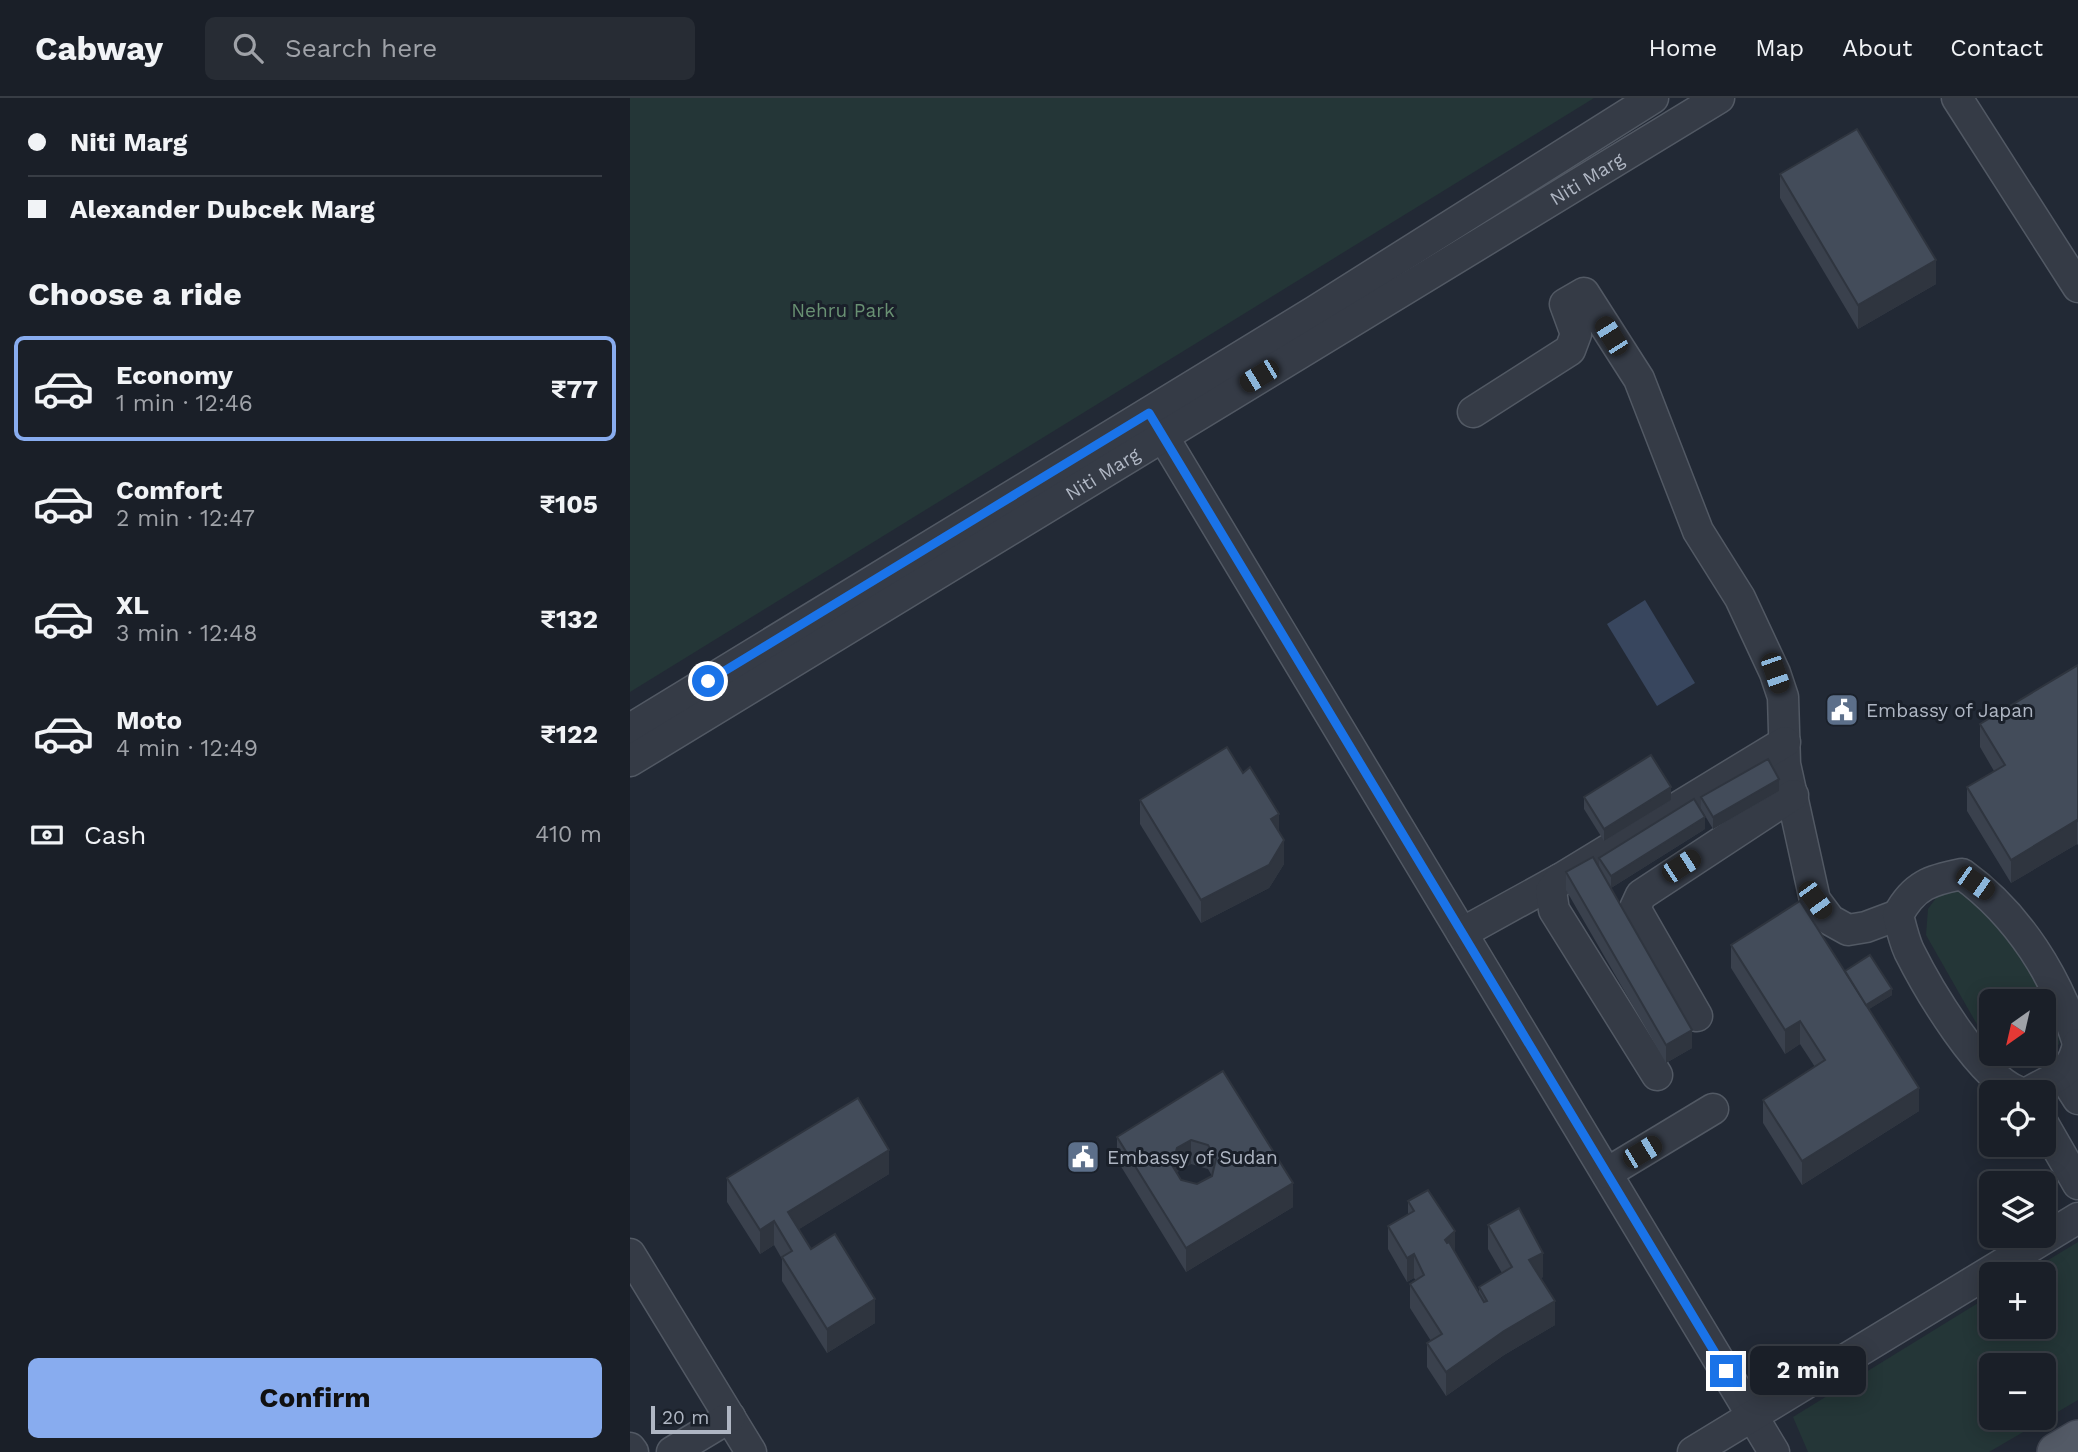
<!DOCTYPE html>
<html lang="en">
<head>
<meta charset="utf-8">
<style>
  body { margin:0; font-family:"Work Sans",sans-serif; background:#272c34; color:#f1f3f6; height:100vh; display:flex; flex-direction:column; font-size:26px; white-space:nowrap }
  * { box-sizing:border-box; margin:0 }
  p { font-size:23px; color:#9fa2a8 }
  .icon { flex:none; width:38px; height:38px; fill:none; stroke:currentColor; stroke-width:2; stroke-linecap:round; stroke-linejoin:round }
  .map { position:relative; flex:1; overflow:hidden }
  .side { display:flex; flex-direction:column; background:#1a1f28; width:630px }
  .side>* { flex:none }
  .hud { display:grid; align-content:center; height:154px; padding:0 28px; background:#1a1f28 }
  .needle { width:46px; rotate:214deg }
  .controls { position:absolute; left:1349px; top:891px; display:grid; gap:14px }
  .controls a { display:grid; place-items:center; width:77px; height:77px; border-radius:10px; background:#1a1f28; box-shadow:0 4px 18px #0003,0 0 0 2px #383d45; font-size:35px }
  .scale { position:absolute; left:21px; bottom:18px; width:80px; box-sizing:border-box; padding-left:7px; border:4px solid #afb6c3; border-top:0; font-size:19px; line-height:24px; white-space:nowrap; color:#afb6c3; -webkit-text-stroke:5px #1a202a; paint-order:stroke }
  .end { position:absolute; width:32px; height:32px; margin:-16px; border:9px solid #1a73e8; background:#fff; box-shadow:0 0 0 4px #fff }
  .from { border-radius:50% }
  .bubble { position:absolute; height:49px; border-radius:10px; background:#1a1f28; box-shadow:0 4px 18px #0003,0 0 0 2px #383d45; font-size:23px; font-weight:700; line-height:49px; text-align:center }
  .car { position:absolute; width:21px; height:42px; margin:-21px -10px; border-radius:9px; box-shadow:0 0 5px 2px #0007; background:linear-gradient(#222 24%,#8ab4d8 0 40%,#222 0 76%,#8ab4d8 0 86%,#222 0) }
  .hud b { display:flex; align-items:center; gap:24px; height:66px; font-size:26px }
  .hud b+b { border-top:2px solid #383d45 }
  .hud i { width:18px; height:18px; background:#f1f3f6 }
  ul { padding:0; list-style:none }
  li { display:flex; align-items:center; gap:21px; height:105px; margin:0 14px 10px; padding:0 14px; border:4px solid transparent; border-radius:10px }
  li div { flex:1 }
  li b { display:block; font-size:26px }
  li em { font-style:normal; font-weight:700 }
  li.active { border-color:#88acef }
  li>.icon { width:63px; height:63px; stroke-width:1.5 }
  h2 { padding:0 28px; font-size:32px; line-height:84px }
  .pay { display:flex; align-items:center; gap:18px; height:77px; padding:0 28px; font-size:26px }
  .pay p { margin-inline-start:auto }
  .action { display:flex; gap:14px; margin-top:auto; padding:14px 28px }
  .action a { flex:1; height:80px; border-radius:10px; background:#88acef; color:#111; font-size:28px; font-weight:700; line-height:80px; text-align:center }
  header { display:flex; align-items:center; gap:42px; box-sizing:border-box; height:98px; padding:0 35px; background:#1a1f28; border-bottom:2px solid #383d45 }
  header strong { font-size:33px }
  nav { display:flex; gap:38px; margin-inline-start:auto; font-size:24px }
  .search { width:490px; height:63px; background:#272c34; display:flex; align-items:center; gap:18px; box-sizing:border-box; padding:0 24px; border-radius:10px; color:#9fa2a8; font-size:26px }
  main { display:flex; flex:1; min-height:0 }
  .map>svg:first-child { display:block }
  .green { fill:#243637; fill-rule:evenodd }
  .water { fill:#38465e }
  .lines { fill:none; stroke-linecap:round; stroke-linejoin:round }
  .minor-casing { stroke:#525964; stroke-width:33 }
  .major-casing { stroke:#3e4450; stroke-width:40 }
  .minor { stroke:#353b46; stroke-width:30 }
  .major { stroke:#535a66; stroke-width:37 }
  .wall { fill:#3a414d; fill-rule:evenodd }
  .shaded-wall { fill:#2f353f }
  .building { fill:#434c5a; stroke:#2f353f; stroke-width:2; fill-rule:evenodd }
  .route { stroke:#1a73e8; stroke-width:9 }
  .labels { text-anchor:middle; dominant-baseline:central; stroke-width:6; stroke-linejoin:round; paint-order:stroke }
  .street-label { font-size:19px; fill:#afb6c3; stroke:#1a202a }
  .park-label { font-size:19px; fill:#699173; stroke:#1a202a }
  .poi-label { font-size:19px; fill:#afb6c3; stroke:#1a202a; text-anchor:start }
</style>
</head>
<body>
<header>
<strong>Cabway</strong>
<div class="search"><svg class="icon" aria-label="search" viewBox="0 0 24 24"><circle cx="10" cy="10" r="6"/><path d="M15 15l6 6"/></svg>Search here</div>
<nav><a>Home</a><a>Map</a><a>About</a><a>Contact</a></nav>
</header>
<main>
<section class="side">
<div class="hud">
<b><i class="from"></i>Niti Marg</b>
<b><i></i>Alexander Dubcek Marg</b>
</div>
<h2>Choose a ride</h2>
<ul>
<li class="active"><svg class="icon" aria-label="car" viewBox="0 0 24 24"><path d="M5 17H2v-5l4-1 3-4h7l3 4 3 1v5h-3M9 17h6M6 11h13"/><circle cx="7" cy="17" r="2"/><circle cx="17" cy="17" r="2"/></svg><div><b>Economy</b><p>1 min · 12:46</p></div><em>₹77</em></li>
<li><svg class="icon" aria-label="car" viewBox="0 0 24 24"><path d="M5 17H2v-5l4-1 3-4h7l3 4 3 1v5h-3M9 17h6M6 11h13"/><circle cx="7" cy="17" r="2"/><circle cx="17" cy="17" r="2"/></svg><div><b>Comfort</b><p>2 min · 12:47</p></div><em>₹105</em></li>
<li><svg class="icon" aria-label="car" viewBox="0 0 24 24"><path d="M5 17H2v-5l4-1 3-4h7l3 4 3 1v5h-3M9 17h6M6 11h13"/><circle cx="7" cy="17" r="2"/><circle cx="17" cy="17" r="2"/></svg><div><b>XL</b><p>3 min · 12:48</p></div><em>₹132</em></li>
<li><svg class="icon" aria-label="car" viewBox="0 0 24 24"><path d="M5 17H2v-5l4-1 3-4h7l3 4 3 1v5h-3M9 17h6M6 11h13"/><circle cx="7" cy="17" r="2"/><circle cx="17" cy="17" r="2"/></svg><div><b>Moto</b><p>4 min · 12:49</p></div><em>₹122</em></li>
</ul>
<div class="pay"><svg class="icon" aria-label="cash" viewBox="0 0 24 24"><path d="M3 7h18v10H3z"/><circle cx="12" cy="12" r="2"/></svg>Cash<p>410 m</p></div>
<div class="action"><a>Confirm</a></div>
</section>
<div class="map">
<svg width="1448" height="1354" viewBox="0 0 1448 1354">
  <rect width="100%" height="100%" fill="#222935"/>
  <g class="green">
    <path d="M 0,0 L 964,0 L 0,594 Z"/>
    <path d="M 1336,788 C 1370,825 1428,895 1429,946 C 1415,962 1405,967 1383,969 L 1364,956 L 1414,956 L 1414,903 L 1362,903 L 1361,951 L 1296,837 L 1298,811 L 1309,796 Z"/>
    <path d="M 1448,1144 L 1448,1302 L 1359,1354 L 1178,1354 L 1163,1319 L 1361,1197 L 1362,1228 L 1414,1228 L 1414,1176 L 1395,1176 ZM 1414,1267 L 1414,1320 L 1362,1320 L 1362,1267 Z"/>
  </g>
  <path class="water" d="M 1015,502 L 1065,585 L 1027,608 L 977,526 Z"/>
  <g class="lines">
    <defs>
      <g id="minor">
        <path d="M 1327,0 L 1448,189"/>
        <path d="M 843,314 L 940,252 L 946,236 L 935,206 L 954,195 L 1009,281 L 1068,433 L 1110,500 L 1145,575 L 1153,599 L 1155,666 L 1185,802 L 1200,822 L 1218,832 L 1236,829 L 1268,817"/>
        <path d="M 519,315 L 1144,1354"/>
        <path d="M 0,631 L 685,213 L 1023,0"/>
        <path id="s1" d="M 0,663 L 1089,0"/>
        <path d="M 832,835 L 930,781"/>
        <path d="M 1067,918 L 1005,810 L 1011,797 L 1163,697"/>
        <path d="M 1432,976 L 1448,1001"/>
        <path d="M 1027,977 L 924,812 L 921,793 L 930,781 L 1155,644"/>
        <path d="M 1389,994 C 1351,981 1298,891 1279,853 C 1274,842 1271,829 1268,817 C 1284,787 1301,782 1332,776 C 1389,817 1427,879 1448,945"/>
        <path d="M 1399,994 C 1425,979 1442,977 1448,946"/>
        <path d="M 1414,1027 L 1448,1086"/>
        <path d="M 977,1075 L 1083,1011"/>
        <path d="M 0,1156 L 121,1354"/>
        <path d="M 0,1350 L 3,1354"/>
        <path d="M 42,1354 L 100,1319"/>
        <path d="M 1063,1354 L 1448,1120"/>
      </g>
      <path id="major" d="M 1426,1354 L 1448,1341"/>
    </defs>
    <use href="#minor" class="minor-casing"/>
    <use href="#major" class="major-casing"/>
    <use href="#minor" class="minor"/>
    <use href="#major" class="major"/>
  </g>
  <g class="wall">
    <path d="M 1150,76 L 1306,186 L 1228,231 L 1150,100 Z"/>
    <path d="M 1448,567 L 1448,747 L 1447,746 L 1381,785 L 1337,713 L 1337,689 L 1364,673 L 1350,649 L 1350,626 Z"/>
    <path d="M 1149,693 L 1083,731 L 1071,711 L 1071,699 Z"/>
    <path d="M 954,699 L 1041,702 L 974,743 L 954,711 Z"/>
    <path d="M 510,702 L 649,734 L 654,766 L 639,790 L 571,825 L 510,726 Z"/>
    <path d="M 1075,731 L 981,790 L 1062,950 L 1036,965 L 936,792 L 936,774 L 969,771 L 969,760 Z"/>
    <path d="M 1101,847 L 1215,873 L 1262,897 L 1239,911 L 1289,1013 L 1172,1087 L 1133,1025 L 1133,1002 L 1185,969 L 1170,946 L 1155,956 L 1101,870 Z"/>
    <path d="M 593,973 L 663,1109 L 556,1174 L 487,1062 L 487,1039 ZM 561,1066 L 578,1071 L 582,1078 L 567,1086 L 551,1082 L 547,1074 Z"/>
    <path d="M 259,1076 L 169,1131 L 181,1151 L 245,1225 L 197,1255 L 152,1183 L 152,1161 L 144,1147 L 130,1156 L 97,1104 L 97,1080 Z"/>
    <path d="M 778,1103 L 825,1155 L 849,1194 L 849,1189 L 872,1175 L 858,1151 L 858,1127 L 913,1179 L 911,1180 L 925,1227 L 874,1257 L 816,1298 L 797,1269 L 797,1245 L 801,1243 L 780,1210 L 780,1186 L 786,1183 L 784,1180 L 777,1184 L 758,1151 L 758,1128 L 778,1116 Z"/>
  </g>
  <g class="shaded-wall">
    <path d="M 1306,162 L 1306,186 L 1228,231 L 1228,207 Z"/>
    <path d="M 1149,681 L 1149,693 L 1083,731 L 1083,719 Z"/>
    <path d="M 1041,689 L 1041,702 L 974,743 L 974,731 Z"/>
    <path d="M 649,716 L 649,740 L 641,721 Z"/>
    <path d="M 1075,719 L 1075,731 L 981,790 L 981,778 Z"/>
    <path d="M 1447,722 L 1447,746 L 1381,785 L 1381,762 Z"/>
    <path d="M 654,742 L 654,766 L 639,790 L 571,825 L 571,802 Z"/>
    <path d="M 1262,891 L 1262,897 L 1228,918 L 1228,912 Z"/>
    <path d="M 1170,923 L 1170,946 L 1155,956 L 1155,932 Z"/>
    <path d="M 1062,932 L 1062,950 L 1036,965 L 1036,947 Z"/>
    <path d="M 1289,990 L 1289,1013 L 1172,1087 L 1172,1063 Z"/>
    <path d="M 561,1042 L 561,1066 L 547,1074 L 542,1067 L 547,1050 Z"/>
    <path d="M 259,1052 L 259,1076 L 158,1138 L 158,1114 Z"/>
    <path d="M 663,1085 L 663,1109 L 556,1174 L 556,1150 Z"/>
    <path d="M 144,1123 L 144,1147 L 130,1156 L 130,1132 Z"/>
    <path d="M 825,1133 L 825,1156 L 815,1142 Z"/>
    <path d="M 913,1155 L 913,1179 L 899,1186 L 899,1162 Z"/>
    <path d="M 784,1156 L 784,1180 L 777,1184 L 777,1160 Z"/>
    <path d="M 245,1201 L 245,1225 L 197,1255 L 197,1231 Z"/>
    <path d="M 925,1203 L 925,1227 L 874,1257 L 816,1298 L 816,1274 L 874,1233 Z"/>
  </g>
  <g class="building">
    <path d="M 1227,31 L 1306,162 L 1228,207 L 1150,76 Z"/>
    <path d="M 1448,567 L 1448,723 L 1447,722 L 1381,762 L 1337,689 L 1375,667 L 1350,626 Z"/>
    <path d="M 597,649 L 613,675 L 620,669 L 649,716 L 641,721 L 654,742 L 639,767 L 571,802 L 510,702 Z"/>
    <path d="M 1021,657 L 1041,689 L 974,731 L 954,699 Z"/>
    <path d="M 1138,661 L 1149,681 L 1083,719 L 1071,699 Z"/>
    <path d="M 1064,701 L 1075,719 L 981,778 L 969,760 Z"/>
    <path d="M 963,759 L 1062,932 L 1036,947 L 936,774 Z"/>
    <path d="M 1170,803 L 1289,990 L 1172,1063 L 1133,1002 L 1195,962 L 1170,923 L 1155,932 L 1101,847 Z"/>
    <path d="M 1240,857 L 1262,891 L 1236,907 L 1215,873 Z"/>
    <path d="M 593,973 L 663,1085 L 556,1150 L 487,1039 ZM 561,1042 L 578,1047 L 586,1061 L 582,1078 L 567,1086 L 551,1082 L 542,1067 L 547,1050 Z"/>
    <path d="M 228,1000 L 259,1052 L 158,1114 L 181,1151 L 205,1136 L 245,1201 L 197,1231 L 152,1159 L 162,1153 L 144,1123 L 130,1132 L 97,1080 Z"/>
    <path d="M 798,1092 L 825,1133 L 815,1142 L 817,1145 L 819,1144 L 854,1204 L 857,1203 L 849,1189 L 882,1169 L 858,1127 L 889,1110 L 913,1155 L 899,1162 L 925,1203 L 874,1233 L 816,1274 L 797,1245 L 812,1236 L 780,1186 L 794,1177 L 784,1156 L 777,1160 L 758,1128 L 784,1113 L 778,1103 Z"/>
  </g>
  <g class="lines">
    <path class="route" d="M 78,583 L 519,315 L 1096,1273"/>
  </g>
  <defs>
    <symbol id="civic-square" viewBox="-11 -11 22 22"><rect x="-9" y="-9" width="18" height="18" rx="4" fill="#5c6f8a" stroke="#1a202a"/><path d="M-.6-6.5H3V-4.5H.6V-3L4-1V1h2V6H-6V1h2V-1L-.6-3ZM-1.2 2.5V6h2.4V2.5Z" fill="#fff"/></symbol>
  </defs>
  <g fill-rule="evenodd">
    <use href="#civic-square" x="1193" y="593" width="38" height="38"/>
    <use href="#civic-square" x="434" y="1040" width="38" height="38"/>
  </g>
  <g class="labels">
    <g class="street-label">
      <text stroke="none"><textPath href="#s1" startOffset="1120">Niti Marg</textPath></text>
      <text stroke="none"><textPath href="#s1" startOffset="553">Niti Marg</textPath></text>
    </g>
    <g class="park-label">
      <text x="213" y="212">Nehru Park</text>
    </g>
    <g class="poi-label">
      <text x="1236" y="612">Embassy of Japan</text>
      <text x="477" y="1059">Embassy of Sudan</text>
    </g>
  </g>
</svg>
<div class="controls">
<a><svg class="needle" viewBox="-14 -14 28 28"><path d="M0-13l5 13h-10z" fill="#e53935"/><path d="M0 13l5-13h-10z" fill="#9fa2a8"/></svg></a>
<a><svg class="icon" aria-label="locate" viewBox="0 0 24 24"><circle cx="12" cy="12" r="6"/><path d="M12 2v4M12 18v4M2 12h4M18 12h4"/></svg></a>
<a><svg class="icon" aria-label="layers" viewBox="0 0 24 24"><path d="M12 4l9 5-9 5-9-5zM3 14l9 5 9-5"/></svg></a>
<a>+</a>
<a>−</a>
</div>
<div class="scale">20 m</div>
<i class="end from" style="left:78px;top:583px"></i>
<i class="end" style="left:1096px;top:1273px"></i>
<div class="bubble" style="left:1120px;top:1248px;width:116px">2 min</div>
<i class="car" style="left:981px;top:238px;rotate:328deg"></i>
<i class="car" style="left:629px;top:278px;rotate:239deg"></i>
<i class="car" style="left:1145px;top:575px;rotate:161deg"></i>
<i class="car" style="left:1051px;top:768px;rotate:57deg"></i>
<i class="car" style="left:1345px;top:785px;rotate:125deg"></i>
<i class="car" style="left:1185px;top:802px;rotate:144deg"></i>
<i class="car" style="left:1012px;top:1054px;rotate:59deg"></i>
</div>
</main>
</body>
</html>
